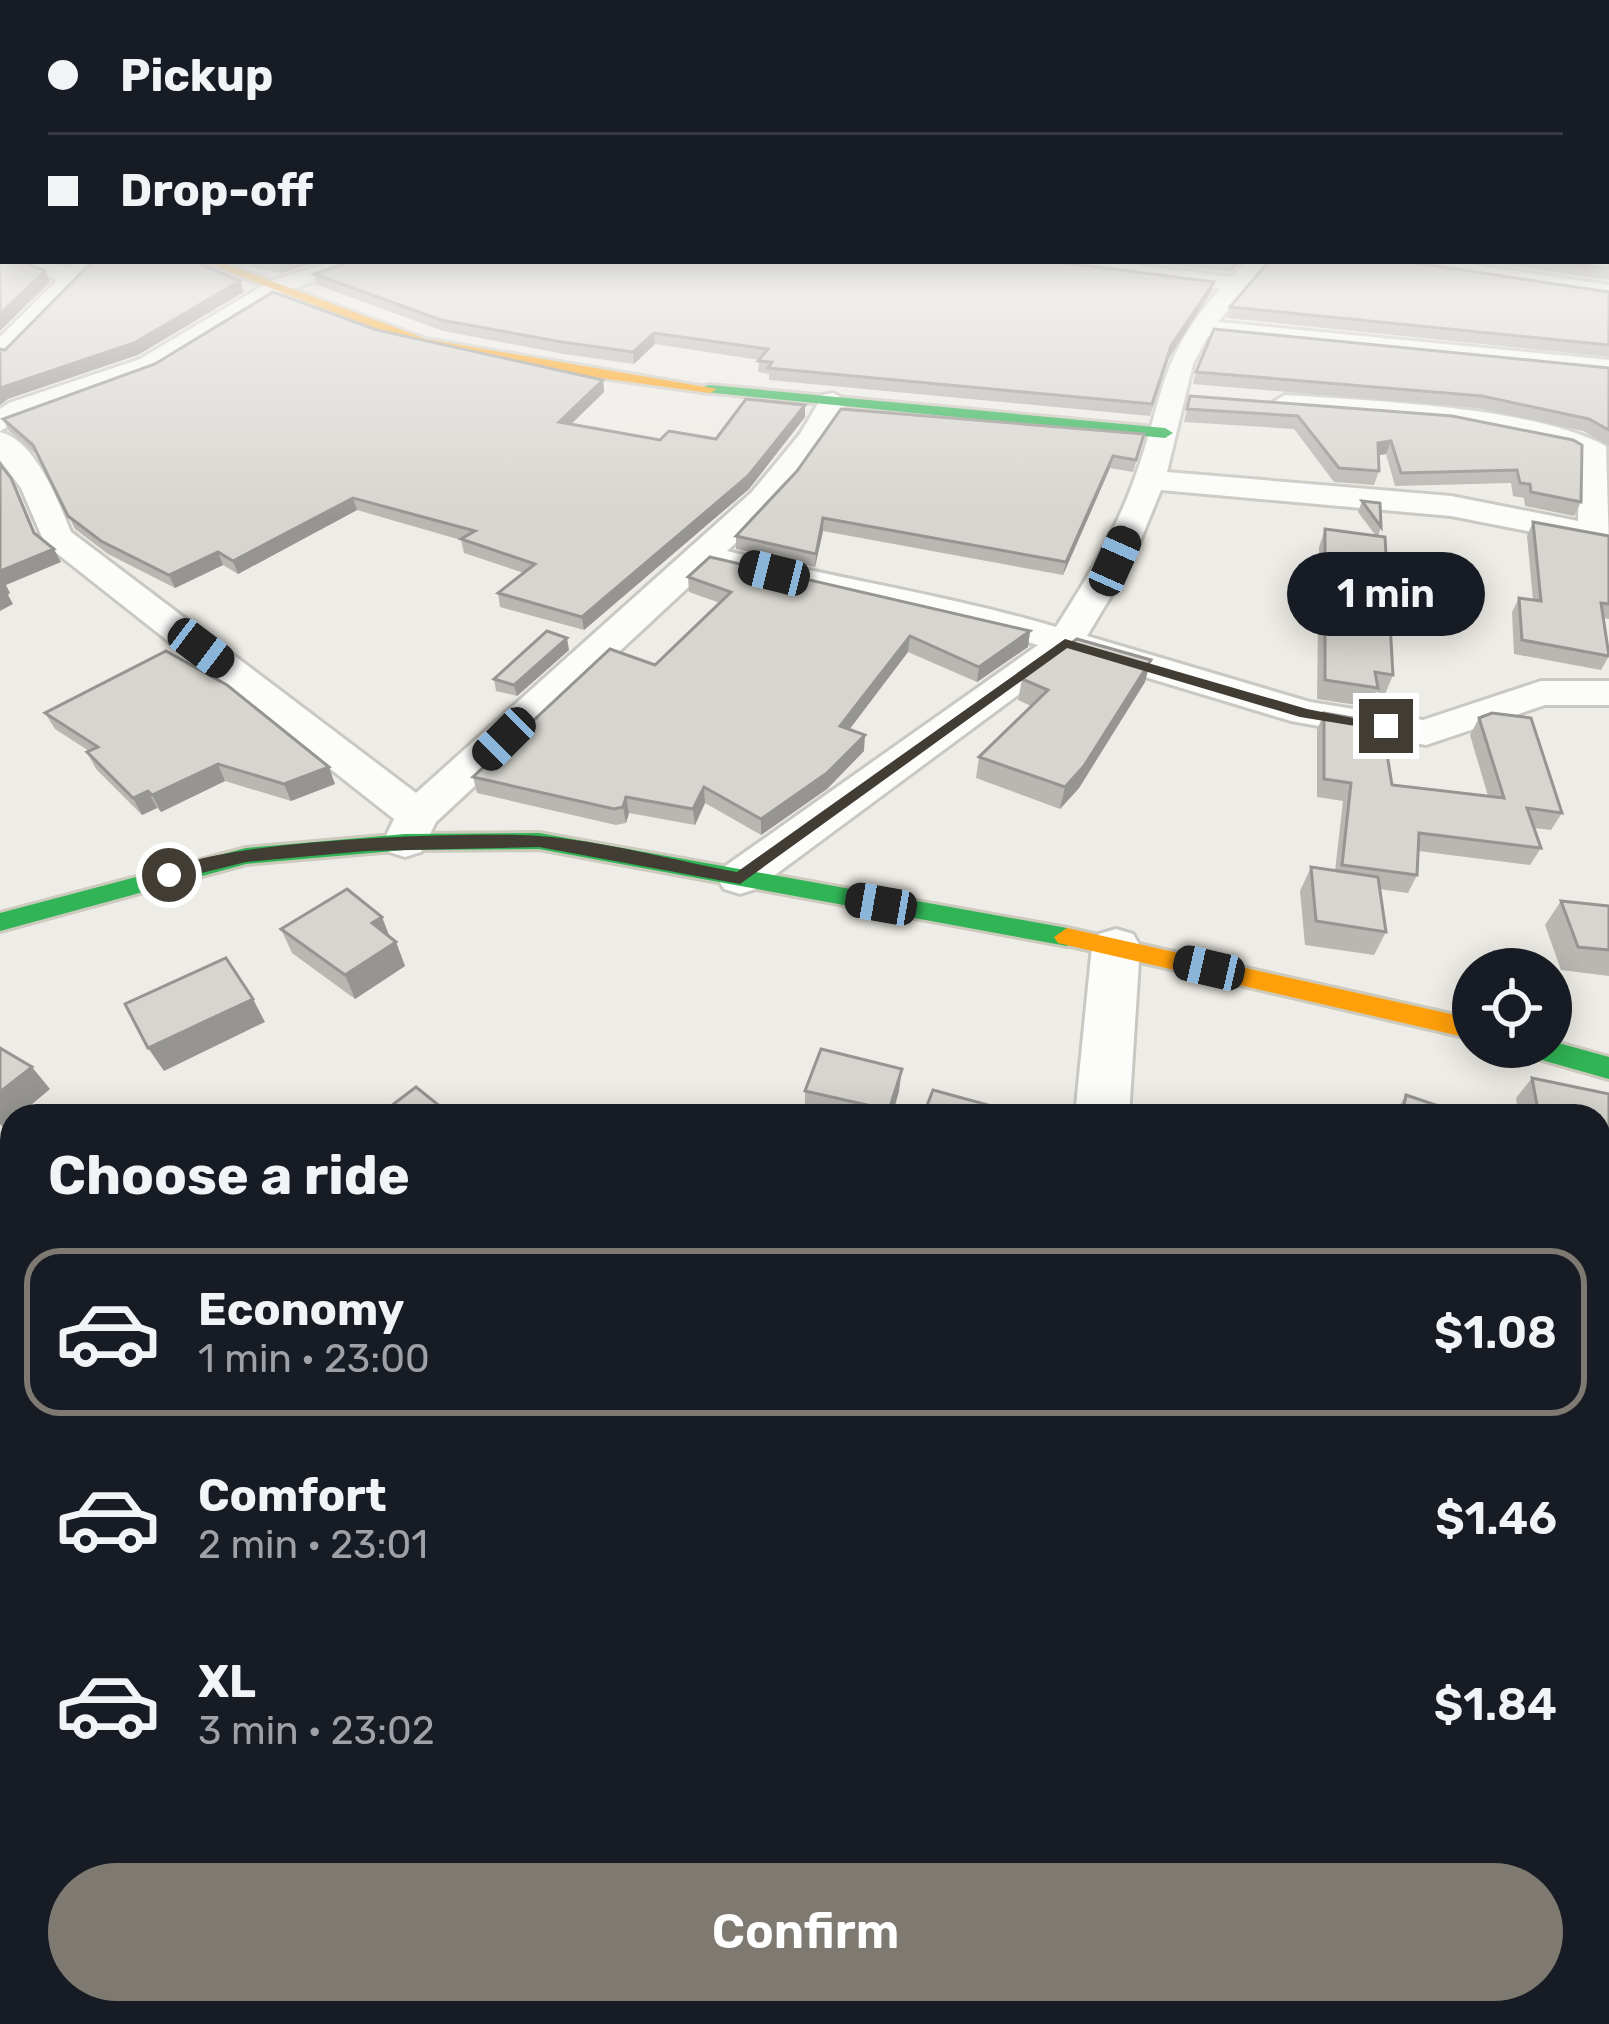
<!DOCTYPE html>
<html lang="en">
<head>
<meta charset="utf-8">
<style>
  body { margin:0; font-family:Rubik,sans-serif; background:#20242c; color:#f1f3f6; height:100vh; display:flex; flex-direction:column; font-size:45px; white-space:nowrap }
  * { box-sizing:border-box; margin:0 }
  p { font-size:39px; color:#9ea1a6 }
  .icon { flex:none; width:66px; height:66px; fill:none; stroke:currentColor; stroke-width:2; stroke-linecap:round; stroke-linejoin:round }
  .map { position:relative; flex:1; overflow:hidden }
  .details { position:absolute; left:0px; top:1104px; width:1611px; height:921px; display:flex; flex-direction:column; background:#171b24; border-radius:36px 36px 0 0; box-shadow:0 6px 30px #0003 }
  .details>* { flex:none }
  .guide { position:absolute; left:0px; top:0px; width:1611px; height:264px; box-shadow:0 6px 30px #0003; display:grid; align-content:center; height:264px; padding:0 48px; background:#171b24 }
  .buttons { position:absolute; left:1452px; top:948px; display:grid; gap:24px }
  .buttons a { display:grid; place-items:center; width:120px; height:120px; border-radius:50%; background:#171b24; box-shadow:0 6px 30px #0003; font-size:60px }
  .end { position:absolute; width:54px; height:54px; margin:-27px; border:15px solid #423d34; background:#fff; box-shadow:0 0 0 6px #fff }
  .from { border-radius:50% }
  .bubble { position:absolute; height:84px; border-radius:42px; background:#171b24; box-shadow:0 6px 30px #0003; font-size:39px; font-weight:600; line-height:84px; text-align:center }
  .car { position:absolute; width:36px; height:72px; margin:-36px -18px; border-radius:15px; box-shadow:0 0 9px 3px #0007; background:linear-gradient(#222 24%,#8ab4d8 0 40%,#222 0 76%,#8ab4d8 0 86%,#222 0) }
  .guide b { display:flex; align-items:center; gap:42px; height:114px; font-size:45px }
  .guide b+b { border-top:3px solid #363941 }
  .guide i { width:30px; height:30px; background:#f1f3f6 }
  ul { padding:0; list-style:none }
  li { display:flex; align-items:center; gap:36px; height:168px; margin:0 24px 18px; padding:0 24px; border:6px solid transparent; border-radius:36px }
  li div { flex:1 }
  li b { display:block; font-size:45px }
  li em { font-style:normal; font-weight:600 }
  li.current { border-color:#7e7a72 }
  li>.icon { width:108px; height:108px; stroke-width:1.5 }
  h2 { padding:0 48px; font-size:54px; line-height:144px }
  .cta { display:flex; gap:24px; margin-top:auto; padding:24px 48px }
  .cta a { flex:1; height:138px; border-radius:72px; background:#7e7a72; color:#fff; font-size:48px; font-weight:600; line-height:138px; text-align:center }
  .map>svg:first-child { display:block }
  .lines { fill:none; stroke-linecap:round; stroke-linejoin:round }
  .street-casing { stroke:#cac8c2; stroke-width:6 }
  .fast-casing { stroke:#ccc9bd; stroke-width:6 }
  .slow-casing { stroke:#ccc9bd; stroke-width:6 }
  .street { fill:#fcfcfb; fill-rule:evenodd }
  .fast { fill:#30b455; fill-rule:evenodd }
  .slow { fill:#ff9f0a; fill-rule:evenodd }
  .wall { fill:#b9b7b2 }
  .shaded-wall { fill:#969591 }
  .building { fill:#d7d5cf; stroke:#969591; stroke-width:3 }
  .route { fill:#423d34 }
</style>
</head>
<body>
<div class="map">
<svg width="1609" height="2024" viewBox="0 0 1609 2024">
  <rect width="100%" height="100%" fill="#eeece6"/>
  <g class="lines">
    <defs>
      <g id="street">
        <path d="M 12,261 L 45,261 L 69,269 L 77,261 L 101,261 L 9,357 L 0,360 L 0,337 L 58,280 Z"/>
        <path d="M 336,261 L 371,261 L 287,291 L 158,371 L 29,415 L 0,431 L 0,409 L 9,403 L 140,359 L 271,281 Z"/>
        <path d="M 1038,261 L 1104,261 L 1232,277 L 1246,261 L 1269,261 L 1218,322 L 1609,360 L 1609,376 L 1208,336 L 1193,364 L 1167,472 L 1451,496 L 1578,521 L 1580,456 L 1568,449 L 1447,425 L 1285,411 L 1271,403 L 1285,395 C 1371,401 1532,406 1606,446 L 1609,547 L 1451,516 L 1161,490 L 1132,561 L 1087,636 L 1310,702 L 1423,720 L 1541,681 L 1609,681 L 1609,705 L 1545,705 L 1426,745 L 1291,721 L 1072,655 L 756,889 L 740,894 L 724,889 L 717,878 L 724,867 L 1038,645 C 930,612 819,595 710,567 L 436,822 L 421,852 L 405,857 L 389,852 L 383,842 L 394,819 L 45,544 L 21,488 L 0,460 L 0,432 C 36,441 58,501 71,532 L 416,793 L 752,492 L 800,434 L 823,395 L 833,393 L 847,401 C 816,459 776,506 727,551 C 837,579 948,595 1056,627 C 1086,580 1115,533 1134,480 C 1165,398 1156,361 1220,289 L 1049,268 Z"/>
        <path d="M 1390,261 L 1447,261 L 1609,285 L 1609,299 L 1401,268 Z"/>
        <path d="M 1116,929 L 1133,934 L 1140,946 L 1129,1116 L 1075,1116 L 1092,946 L 1099,934 Z"/>
        <path d="M 914,2013 L 1004,2013 L 1003,2024 L 913,2024 Z"/>
      </g>
      <g id="fast">
        <path d="M 710,385 L 1165,428 L 1173,433 L 1165,438 L 705,392 L 705,386 Z"/>
        <path d="M 539,833 L 1067,928 L 1080,937 L 1067,946 L 539,849 L 405,850 L 246,864 L 0,931 L 0,913 L 246,848 L 405,834 Z"/>
        <path d="M 1551,1041 L 1609,1057 L 1609,1079 L 1524,1055 L 1520,1047 L 1551,1047 Z"/>
      </g>
      <g id="slow">
        <path d="M 201,261 L 218,261 L 426,339 L 717,389 L 710,393 L 544,370 L 418,345 Z"/>
        <path d="M 1067,928 L 1473,1019 L 1473,1039 L 1058,943 L 1054,937 Z"/>
      </g>
    </defs>
    <use href="#street" class="street-casing"/>
    <use href="#fast" class="fast-casing"/>
    <use href="#slow" class="slow-casing"/>
    <use href="#street" class="street"/>
    <use href="#fast" class="fast"/>
    <use href="#slow" class="slow"/>
  </g>
  <g class="wall">
    <path d="M 1609,235 L 1609,280 L 1478,261 L 1608,261 Z"/>
    <path d="M 217,261 L 321,261 L 282,273 Z"/>
    <path d="M 1140,261 L 1241,261 L 1230,272 Z"/>
    <path d="M 314,274 L 1211,292 L 1169,358 L 1150,416 L 769,380 L 769,374 L 758,372 L 759,360 L 655,344 L 634,364 L 564,354 L 443,331 L 317,285 Z"/>
    <path d="M 1609,292 L 1609,357 L 1227,318 L 1230,307 Z"/>
    <path d="M 377,330 L 603,380 L 604,392 L 571,424 L 660,440 L 716,439 L 805,417 L 749,489 L 584,630 L 500,607 L 498,593 L 524,573 L 464,553 L 461,540 L 357,510 L 238,574 L 223,565 L 175,588 L 108,554 L 75,529 L 39,457 L 9,431 L 3,419 Z"/>
    <path d="M 1609,368 L 1609,446 L 1583,431 L 1477,408 L 1193,384 L 1196,372 Z"/>
    <path d="M 1190,396 L 1452,416 L 1581,502 L 1574,516 L 1525,506 L 1524,498 L 1513,496 L 1511,483 L 1395,486 L 1386,454 L 1379,455 L 1379,471 L 1374,485 L 1334,482 L 1294,429 L 1184,422 Z"/>
    <path d="M 1141,446 L 1133,472 L 1110,468 L 1063,575 L 823,531 L 815,567 L 736,549 L 736,536 Z"/>
    <path d="M 1362,501 L 1381,527 L 1378,536 L 1393,675 L 1385,694 L 1376,692 L 1370,707 L 1317,699 L 1319,547 L 1325,529 L 1376,536 L 1358,512 Z"/>
    <path d="M 1533,522 L 1609,536 L 1609,619 L 1603,618 L 1609,656 L 1601,670 L 1514,654 L 1512,612 L 1519,598 L 1533,600 L 1527,536 Z"/>
    <path d="M 688,577 L 1030,631 L 1028,647 L 977,682 L 908,652 L 849,729 L 864,751 L 827,789 L 761,835 L 705,803 L 695,825 L 629,813 L 626,823 L 616,825 L 477,793 L 473,777 L 655,665 L 720,603 L 689,592 Z"/>
    <path d="M 569,650 L 517,696 L 496,691 L 494,679 Z"/>
    <path d="M 1022,679 L 1145,682 L 1079,788 L 1060,809 L 976,778 L 979,757 L 1031,706 L 1018,700 Z"/>
    <path d="M 45,713 L 335,784 L 291,801 L 225,781 L 161,812 L 157,808 L 142,815 L 96,769 L 87,752 L 89,751 L 55,729 Z"/>
    <path d="M 1324,713 L 1392,785 L 1488,796 L 1470,735 L 1479,718 L 1562,813 L 1551,830 L 1534,828 L 1541,848 L 1530,865 L 1418,851 L 1417,875 L 1408,893 L 1379,889 L 1386,932 L 1374,955 L 1305,945 L 1300,891 L 1311,867 L 1335,871 L 1343,801 L 1317,797 L 1317,730 Z"/>
    <path d="M 1561,901 L 1609,906 L 1609,976 L 1561,970 L 1545,925 Z"/>
    <path d="M 281,929 L 390,937 L 396,942 L 405,966 L 355,999 L 292,953 Z"/>
    <path d="M 1532,1078 L 1609,1094 L 1609,1352 L 1607,1354 L 1599,1351 L 1599,1116 L 1519,1116 L 1516,1098 Z"/>
    <path d="M 805,1091 L 899,1091 L 892,1116 L 817,1116 L 805,1113 Z"/>
    <path d="M 1406,1095 L 1468,1116 L 1393,1116 Z"/>
  </g>
  <g class="shaded-wall">
    <path d="M 283,261 L 321,261 L 282,273 L 279,262 Z"/>
    <path d="M 1241,261 L 1230,272 L 1233,262 Z"/>
    <path d="M 45,271 L 50,282 L 0,331 L 0,314 Z"/>
    <path d="M 240,281 L 244,292 L 138,355 L 8,399 L 0,405 L 0,388 Z"/>
    <path d="M 1214,282 L 1211,292 L 1169,358 L 1150,416 L 1171,346 Z"/>
    <path d="M 654,333 L 655,344 L 634,364 L 633,352 Z"/>
    <path d="M 603,380 L 604,392 L 561,434 L 559,422 Z"/>
    <path d="M 805,405 L 805,417 L 749,489 L 584,630 L 582,617 Z"/>
    <path d="M 1391,441 L 1386,454 L 1373,456 L 1378,443 Z"/>
    <path d="M 1113,456 L 1110,468 L 1063,575 L 1066,562 Z"/>
    <path d="M 353,498 L 357,510 L 238,574 L 233,561 Z"/>
    <path d="M 823,518 L 823,531 L 815,567 L 816,554 Z"/>
    <path d="M 54,549 L 61,562 L 6,585 L 10,593 L 8,595 L 13,604 L 0,611 L 0,571 Z"/>
    <path d="M 218,552 L 223,565 L 175,588 L 169,575 Z"/>
    <path d="M 1030,631 L 1028,647 L 977,682 L 979,667 Z"/>
    <path d="M 910,636 L 908,652 L 840,742 L 840,726 Z"/>
    <path d="M 567,638 L 569,650 L 517,696 L 514,685 Z"/>
    <path d="M 1151,660 L 1145,682 L 1079,788 L 1060,809 L 1065,787 Z"/>
    <path d="M 865,735 L 864,751 L 827,789 L 761,835 L 761,819 Z"/>
    <path d="M 218,764 L 225,781 L 161,812 L 152,795 Z"/>
    <path d="M 329,767 L 335,784 L 291,801 L 284,784 Z"/>
    <path d="M 704,787 L 705,803 L 695,825 L 693,809 Z"/>
    <path d="M 148,791 L 157,808 L 142,815 L 133,798 Z"/>
    <path d="M 626,797 L 629,813 L 626,823 L 623,807 Z"/>
    <path d="M 382,917 L 391,940 L 372,923 Z"/>
    <path d="M 396,942 L 405,966 L 355,999 L 345,975 Z"/>
    <path d="M 253,999 L 265,1022 L 164,1071 L 148,1048 Z"/>
    <path d="M 32,1067 L 50,1089 L 18,1116 L 12,1116 L 12,1121 L 4,1128 L 0,1124 L 0,1092 Z"/>
    <path d="M 902,1069 L 899,1091 L 892,1116 L 888,1116 Z"/>
    <path d="M 12,1301 L 12,1323 L 0,1312 L 0,1309 Z"/>
    <path d="M 12,1431 L 12,1466 L 0,1454 L 0,1442 Z"/>
    <path d="M 12,1529 L 12,1566 L 0,1577 L 0,1540 Z"/>
    <path d="M 294,2013 L 314,2013 L 308,2024 L 288,2024 Z"/>
  </g>
  <g class="building">
    <path d="M 0,235 L 3,235 L 3,261 L 21,261 L 45,271 L 0,314 Z"/>
    <path d="M 1608,235 L 1609,269 L 1554,261 L 1608,261 Z"/>
    <path d="M 93,261 L 194,261 L 240,281 L 134,343 L 0,388 L 0,349 L 5,350 Z"/>
    <path d="M 352,261 L 1049,261 L 1214,282 L 1171,346 L 1152,404 L 768,368 L 772,362 L 758,361 L 768,349 L 654,333 L 633,352 L 562,342 L 441,320 L 314,274 Z"/>
    <path d="M 1269,261 L 1403,261 L 1609,292 L 1609,345 L 1230,307 Z"/>
    <path d="M 273,292 L 377,330 L 603,380 L 559,422 L 660,440 L 669,431 L 716,439 L 746,399 L 805,405 L 748,476 L 582,617 L 498,593 L 535,564 L 461,539 L 475,531 L 353,498 L 233,561 L 218,552 L 169,575 L 101,541 L 68,516 L 33,445 L 3,419 L 155,364 Z"/>
    <path d="M 1214,329 L 1609,368 L 1609,430 L 1589,419 L 1482,396 L 1196,372 Z"/>
    <path d="M 1190,396 L 1452,416 L 1573,440 L 1582,445 L 1581,502 L 1531,492 L 1530,484 L 1520,483 L 1517,470 L 1401,473 L 1391,441 L 1378,443 L 1379,471 L 1339,468 L 1298,416 L 1187,409 Z"/>
    <path d="M 841,409 L 1144,434 L 1136,460 L 1113,456 L 1066,562 L 823,518 L 816,554 L 736,536 L 797,471 Z"/>
    <path d="M 0,464 L 11,478 L 34,533 L 54,549 L 0,571 Z"/>
    <path d="M 1362,501 L 1380,503 L 1381,527 Z"/>
    <path d="M 1533,522 L 1609,536 L 1609,604 L 1601,603 L 1609,656 L 1522,640 L 1519,598 L 1541,601 Z"/>
    <path d="M 1325,529 L 1385,537 L 1393,675 L 1375,672 L 1378,688 L 1325,680 Z"/>
    <path d="M 710,557 L 1030,631 L 979,667 L 910,636 L 840,726 L 865,735 L 827,773 L 761,819 L 704,787 L 693,809 L 626,797 L 623,807 L 614,809 L 473,777 L 610,649 L 655,665 L 731,592 L 688,577 Z"/>
    <path d="M 547,631 L 567,638 L 514,685 L 494,679 Z"/>
    <path d="M 1077,639 L 1151,660 L 1084,766 L 1065,787 L 979,757 L 1048,690 L 1022,679 Z"/>
    <path d="M 166,651 L 227,685 L 329,767 L 284,784 L 218,764 L 152,795 L 148,791 L 133,798 L 87,752 L 98,747 L 45,713 Z"/>
    <path d="M 1324,713 L 1382,723 L 1392,785 L 1504,798 L 1479,718 L 1492,713 L 1531,718 L 1562,813 L 1527,808 L 1541,848 L 1419,833 L 1417,875 L 1342,865 L 1351,783 L 1324,779 Z"/>
    <path d="M 1311,867 L 1378,877 L 1386,932 L 1316,921 Z"/>
    <path d="M 347,889 L 382,917 L 372,923 L 396,942 L 345,975 L 281,929 Z"/>
    <path d="M 1561,901 L 1609,906 L 1609,950 L 1578,947 Z"/>
    <path d="M 226,958 L 253,999 L 148,1048 L 125,1004 Z"/>
    <path d="M 0,1048 L 32,1067 L 0,1092 Z"/>
    <path d="M 821,1049 L 902,1069 L 889,1110 L 805,1091 Z"/>
    <path d="M 1532,1078 L 1609,1094 L 1609,1331 L 1599,1328 L 1599,1116 L 1539,1116 Z"/>
    <path d="M 416,1087 L 452,1116 L 378,1116 Z"/>
    <path d="M 933,1090 L 1028,1116 L 923,1116 Z"/>
    <path d="M 1406,1095 L 1468,1116 L 1402,1116 Z"/>
    <path d="M 12,1147 L 12,1301 L 0,1309 L 0,1155 Z"/>
    <path d="M 0,1414 L 12,1426 L 12,1431 L 0,1442 Z"/>
    <path d="M 0,1454 L 12,1466 L 12,1529 L 0,1540 Z"/>
    <path d="M 12,1855 L 12,1919 L 0,1912 L 0,1873 Z"/>
    <path d="M 234,2013 L 294,2013 L 288,2024 L 251,2024 Z"/>
  </g>
  <linearGradient id="sky" x2="0" y2="1"><stop stop-color="#94c1e9"/><stop offset="0.45" stop-color="#f7f6f4"/><stop offset="1" stop-color="#f7f6f4" stop-opacity="0"/></linearGradient>
  <rect width="1609" height="518" fill="url(#sky)"/>
  <path class="route" d="M 1065,639 L 1307,709 L 1393,726 L 1386,731 L 1300,717 L 1067,648 L 740,884 L 539,847 L 366,851 L 246,862 L 169,881 L 160,875 C 205,839 474,831 539,836 C 605,841 672,860 737,872 Z"/>
</svg>
<div class="buttons">
<a><svg class="icon" aria-label="locate" viewBox="0 0 24 24"><circle cx="12" cy="12" r="6"/><path d="M12 2v4M12 18v4M2 12h4M18 12h4"/></svg></a>
</div>
<i class="end from" style="left:169px;top:875px"></i>
<i class="end" style="left:1386px;top:726px"></i>
<div class="bubble" style="left:1287px;top:552px;width:198px">1 min</div>
<i class="car" style="left:1115px;top:561px;rotate:24deg"></i>
<i class="car" style="left:774px;top:573px;rotate:284deg"></i>
<i class="car" style="left:201px;top:648px;rotate:127deg"></i>
<i class="car" style="left:504px;top:739px;rotate:225deg"></i>
<i class="car" style="left:881px;top:904px;rotate:280deg"></i>
<i class="car" style="left:1209px;top:968px;rotate:283deg"></i>
<div class="guide">
<b><i class="from"></i>Pickup</b>
<b><i></i>Drop-off</b>
</div>
<section class="details">
<h2>Choose a ride</h2>
<ul>
<li class="current"><svg class="icon" aria-label="car" viewBox="0 0 24 24"><path d="M5 17H2v-5l4-1 3-4h7l3 4 3 1v5h-3M9 17h6M6 11h13"/><circle cx="7" cy="17" r="2"/><circle cx="17" cy="17" r="2"/></svg><div><b>Economy</b><p>1 min · 23:00</p></div><em>$1.08</em></li>
<li><svg class="icon" aria-label="car" viewBox="0 0 24 24"><path d="M5 17H2v-5l4-1 3-4h7l3 4 3 1v5h-3M9 17h6M6 11h13"/><circle cx="7" cy="17" r="2"/><circle cx="17" cy="17" r="2"/></svg><div><b>Comfort</b><p>2 min · 23:01</p></div><em>$1.46</em></li>
<li><svg class="icon" aria-label="car" viewBox="0 0 24 24"><path d="M5 17H2v-5l4-1 3-4h7l3 4 3 1v5h-3M9 17h6M6 11h13"/><circle cx="7" cy="17" r="2"/><circle cx="17" cy="17" r="2"/></svg><div><b>XL</b><p>3 min · 23:02</p></div><em>$1.84</em></li>
</ul>
<div class="cta"><a>Confirm</a></div>
</section>
</div>
</body>
</html>
